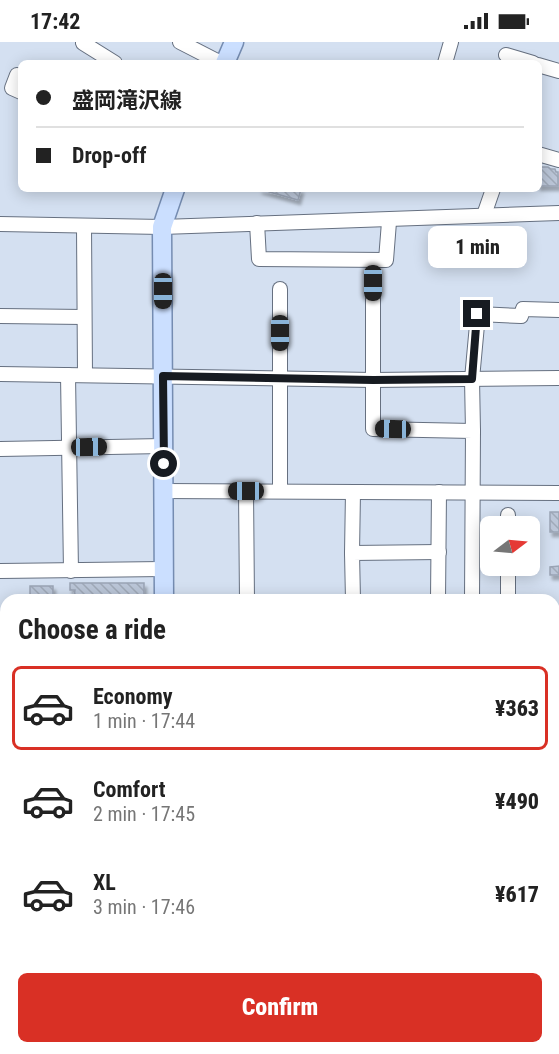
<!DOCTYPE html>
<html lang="en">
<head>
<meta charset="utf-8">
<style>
  body { margin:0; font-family:"Roboto Condensed","Noto Sans JP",sans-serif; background:#f2f2f2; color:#222; height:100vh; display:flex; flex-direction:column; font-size:22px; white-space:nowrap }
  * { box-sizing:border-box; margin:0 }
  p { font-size:20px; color:#767676 }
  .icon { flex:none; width:33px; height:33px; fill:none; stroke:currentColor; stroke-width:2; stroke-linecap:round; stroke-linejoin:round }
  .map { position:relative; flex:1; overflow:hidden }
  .details { position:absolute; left:0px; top:552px; width:560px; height:460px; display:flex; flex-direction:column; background:#fff; border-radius:18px 18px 0 0; box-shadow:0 3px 15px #0003 }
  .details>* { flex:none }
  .guide { position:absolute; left:18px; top:18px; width:524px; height:132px; border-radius:9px; box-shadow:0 3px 15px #0003; display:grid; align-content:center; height:132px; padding:0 18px; background:#fff }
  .needle { width:39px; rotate:74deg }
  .tools { position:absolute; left:480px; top:474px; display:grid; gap:12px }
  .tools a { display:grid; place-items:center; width:60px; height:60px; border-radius:9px; background:#fff; box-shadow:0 3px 15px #0003; font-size:30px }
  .end { position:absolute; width:27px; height:27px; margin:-14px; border:8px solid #171b21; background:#fff; box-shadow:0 0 0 3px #fff }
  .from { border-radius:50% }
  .bubble { position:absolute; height:42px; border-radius:9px; background:#fff; box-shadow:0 3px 15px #0003; font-size:20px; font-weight:800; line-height:42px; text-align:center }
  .car { position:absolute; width:18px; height:36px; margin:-18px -9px; border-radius:8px; box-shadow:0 0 4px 2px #0007; background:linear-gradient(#222 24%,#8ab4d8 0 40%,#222 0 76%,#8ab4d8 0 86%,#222 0) }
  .guide b { display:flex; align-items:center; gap:21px; height:57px; font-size:22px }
  .guide b+b { border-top:2px solid #e0e0e0 }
  .guide i { width:15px; height:15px; background:#222 }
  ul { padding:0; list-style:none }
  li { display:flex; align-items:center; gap:18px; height:84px; margin:0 12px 9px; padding:0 6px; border:3px solid transparent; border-radius:9px }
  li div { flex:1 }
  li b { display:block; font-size:22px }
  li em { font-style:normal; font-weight:800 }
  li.on { border-color:#d93025 }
  li>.icon { width:54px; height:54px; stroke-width:1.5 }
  h2 { padding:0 18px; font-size:27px; line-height:72px }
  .cta { display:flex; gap:12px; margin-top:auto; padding:12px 18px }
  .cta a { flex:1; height:69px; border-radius:9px; background:#d93025; color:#fff; font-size:24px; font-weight:800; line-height:69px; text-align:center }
  .status { display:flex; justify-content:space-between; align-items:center; height:42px; padding:0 30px; background:#fff; direction:ltr }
  .status svg { height:16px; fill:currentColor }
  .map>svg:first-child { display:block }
  .building { fill:url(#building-back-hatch); stroke:#9aa4b5; stroke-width:1.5; filter:url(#shadow) }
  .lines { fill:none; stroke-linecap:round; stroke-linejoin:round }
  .minor-casing { stroke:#667080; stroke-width:16 }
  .major-casing { stroke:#758cb1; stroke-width:21 }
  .minor { stroke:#fff; stroke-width:14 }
  .major { stroke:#cbdfff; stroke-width:18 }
  .route { stroke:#171b21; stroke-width:8 }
</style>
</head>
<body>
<div class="status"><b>17:42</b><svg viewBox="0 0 49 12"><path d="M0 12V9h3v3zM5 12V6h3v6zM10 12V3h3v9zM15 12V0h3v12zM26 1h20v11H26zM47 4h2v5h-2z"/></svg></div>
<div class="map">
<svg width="559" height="1012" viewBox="0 0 559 1012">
  <defs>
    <pattern id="building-back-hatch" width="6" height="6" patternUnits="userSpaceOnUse" patternTransform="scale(1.5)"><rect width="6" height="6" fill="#bbc6d8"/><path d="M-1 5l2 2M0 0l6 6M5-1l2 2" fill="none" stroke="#a0aab9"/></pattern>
    <filter id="shadow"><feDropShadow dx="2.5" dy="4.5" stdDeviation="1.5" flood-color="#0004"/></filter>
  </defs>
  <rect width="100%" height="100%" fill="#d4e0f1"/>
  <g class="building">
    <path d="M 538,125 L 548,125 L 551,127 L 555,127 L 556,130 L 558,130 L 558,144 L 538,144 Z"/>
    <path d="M 259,147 L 301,147 L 298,158 Z"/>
    <rect x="550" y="470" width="9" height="20"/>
    <path d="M 559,524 L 559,533 L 550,533 L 550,525 Z"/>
    <path d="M 70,541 L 144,541 L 144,558 L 118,558 L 118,555 L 74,555 L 75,548 L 70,548 Z"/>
    <path d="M 30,544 L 53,544 L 53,557 L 48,558 L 30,558 Z"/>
    <rect x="0" y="914" width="6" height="67"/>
    <path d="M 0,996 L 6,996 L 6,1006 L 11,1006 L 11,1012 L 0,1012 Z"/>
    <path d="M 17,1006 L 32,1006 L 32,1012 L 18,1012 Z"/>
    <rect x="35" y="1006" width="8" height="5"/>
    <path d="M 45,1006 L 56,1006 L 56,1011 L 45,1012 Z"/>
    <rect x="59" y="1006" width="62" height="6"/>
  </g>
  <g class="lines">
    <defs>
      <g id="minor">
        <path d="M 180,0 L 221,21"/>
        <path d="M 83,1 L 115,21"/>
        <path d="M 506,13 L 533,21"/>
        <path d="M 445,21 L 451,0"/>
        <path d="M 538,23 L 559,29"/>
        <path d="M 17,33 L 12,46 L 21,50"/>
        <path d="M 538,112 L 559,118"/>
        <path d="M 484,173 L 493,147"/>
        <path d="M 257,181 L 259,217 L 386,218 L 389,180"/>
        <path d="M 0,182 L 162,185 L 559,171"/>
        <path d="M 84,184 L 85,333"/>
        <path d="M 373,241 L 373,387 L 473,389 L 472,558"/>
        <path d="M 0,274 L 84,275"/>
        <path d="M 0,332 L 373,338 L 559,336"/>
        <path d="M 68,333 L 71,529"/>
        <path d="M 473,389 L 472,337 L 478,272 L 521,274 L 523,267 L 559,268"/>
        <path d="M 0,407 L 163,404"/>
        <path d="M 164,449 L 559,451"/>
        <path d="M 246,449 L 247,558"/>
        <path d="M 280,449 L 280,247"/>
        <path d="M 508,473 L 508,484"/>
        <path d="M 352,511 L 353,450"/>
        <path d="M 508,524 L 508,558"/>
        <path d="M 0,529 L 163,527"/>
        <path d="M 353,558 L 352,511 L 439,510"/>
        <path d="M 438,558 L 439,450"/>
        <path d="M 554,597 L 559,597"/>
        <path d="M 554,828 L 559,827"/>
        <path d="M 254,1006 L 254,1012"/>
        <path d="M 334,1006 L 334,1012"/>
        <path d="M 469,1006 L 470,1012"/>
        <path d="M 533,1006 L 534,1012"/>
      </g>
      <g id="major">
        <path d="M 225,21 L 234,0"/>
        <path d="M 164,558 L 162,185 L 175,147"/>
        <path d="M 166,1006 L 166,1012"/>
      </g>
    </defs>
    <use href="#minor" class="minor-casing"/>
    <use href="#major" class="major-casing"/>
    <use href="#minor" class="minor"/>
    <use href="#major" class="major"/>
  </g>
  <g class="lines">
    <path class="route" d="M 164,422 L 163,334 L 373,338 L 472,337 L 477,272"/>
  </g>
</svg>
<div class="tools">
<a><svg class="needle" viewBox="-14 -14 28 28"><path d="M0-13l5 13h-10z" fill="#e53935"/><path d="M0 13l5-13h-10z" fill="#767676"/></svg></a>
</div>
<i class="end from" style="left:164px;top:422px"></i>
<i class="end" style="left:477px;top:272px"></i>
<div class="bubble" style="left:428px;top:184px;width:99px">1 min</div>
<i class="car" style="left:373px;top:241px;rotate:180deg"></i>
<i class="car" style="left:163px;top:249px;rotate:180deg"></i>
<i class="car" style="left:280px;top:291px;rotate:180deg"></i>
<i class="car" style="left:393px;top:387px;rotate:271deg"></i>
<i class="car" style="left:89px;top:405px;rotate:89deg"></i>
<i class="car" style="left:246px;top:449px;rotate:270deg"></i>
<div class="guide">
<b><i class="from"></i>盛岡滝沢線</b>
<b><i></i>Drop-off</b>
</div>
<section class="details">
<h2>Choose a ride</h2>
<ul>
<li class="on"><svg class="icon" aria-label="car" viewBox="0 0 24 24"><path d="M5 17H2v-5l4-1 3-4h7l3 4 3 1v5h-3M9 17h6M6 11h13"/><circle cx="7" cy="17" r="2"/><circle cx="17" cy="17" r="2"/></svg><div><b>Economy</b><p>1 min · 17:44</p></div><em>¥363</em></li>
<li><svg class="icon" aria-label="car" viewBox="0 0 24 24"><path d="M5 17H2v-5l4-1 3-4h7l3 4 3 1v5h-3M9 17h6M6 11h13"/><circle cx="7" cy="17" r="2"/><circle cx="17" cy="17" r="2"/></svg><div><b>Comfort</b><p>2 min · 17:45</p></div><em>¥490</em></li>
<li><svg class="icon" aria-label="car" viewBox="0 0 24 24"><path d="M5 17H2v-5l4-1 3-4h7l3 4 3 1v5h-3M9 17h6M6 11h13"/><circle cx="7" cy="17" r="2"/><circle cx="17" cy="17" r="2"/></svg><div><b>XL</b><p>3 min · 17:46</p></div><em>¥617</em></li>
</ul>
<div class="cta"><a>Confirm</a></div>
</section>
</div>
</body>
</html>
